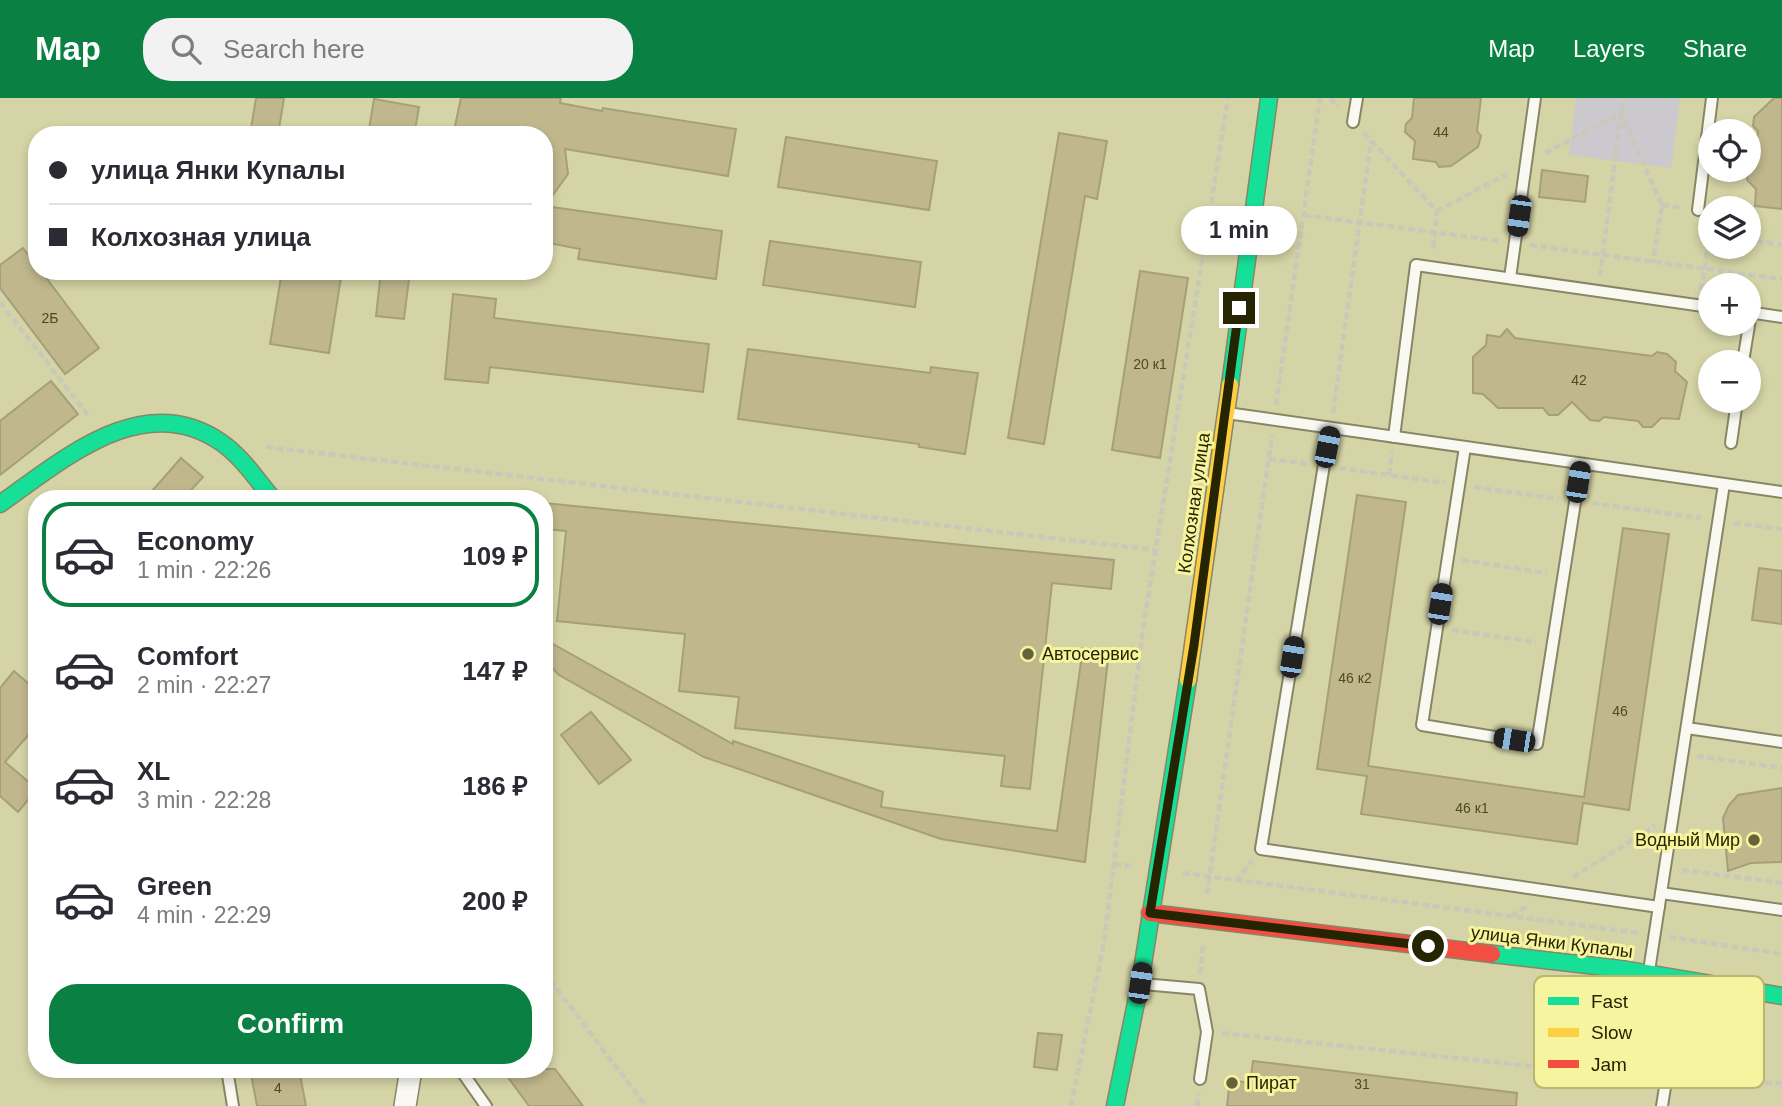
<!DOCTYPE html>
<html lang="en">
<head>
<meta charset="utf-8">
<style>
  body { margin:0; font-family:Arial,sans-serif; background:#f2f2f3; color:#2b2b33; height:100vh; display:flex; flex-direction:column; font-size:26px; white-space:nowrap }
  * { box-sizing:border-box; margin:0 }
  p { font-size:23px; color:#7c7c81 }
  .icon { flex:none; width:38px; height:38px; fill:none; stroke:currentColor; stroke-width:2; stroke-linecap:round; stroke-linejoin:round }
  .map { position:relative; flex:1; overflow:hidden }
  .details { position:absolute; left:28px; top:392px; width:525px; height:588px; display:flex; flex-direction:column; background:#fff; border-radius:28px; box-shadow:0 4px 10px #0003 }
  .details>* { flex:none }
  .top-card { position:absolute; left:28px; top:28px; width:525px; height:154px; border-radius:28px; box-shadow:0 4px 10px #0003; display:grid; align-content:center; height:154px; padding:0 21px; background:#fff }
  .fabs { position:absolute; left:1698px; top:21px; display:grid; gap:14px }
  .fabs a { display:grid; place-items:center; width:63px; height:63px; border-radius:50%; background:#fff; box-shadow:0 4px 10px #0003; font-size:35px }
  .end { position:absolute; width:32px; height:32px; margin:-16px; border:9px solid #262502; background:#fff; box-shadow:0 0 0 4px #fff }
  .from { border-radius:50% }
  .bubble { position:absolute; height:49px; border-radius:24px; background:#fff; box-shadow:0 4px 10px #0003; font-size:23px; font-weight:700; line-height:49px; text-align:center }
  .car { position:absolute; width:21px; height:42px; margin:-21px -10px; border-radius:9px; box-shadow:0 0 5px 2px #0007; background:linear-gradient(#222 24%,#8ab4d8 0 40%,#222 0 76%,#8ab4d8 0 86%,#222 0) }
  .top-card b { display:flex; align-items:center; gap:24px; height:66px; font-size:26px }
  .top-card b+b { border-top:2px solid #e1e1e2 }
  .top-card i { width:18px; height:18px; background:#2b2b33 }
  ul { padding:12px 0 0; list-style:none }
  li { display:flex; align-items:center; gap:21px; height:105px; margin:0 14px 10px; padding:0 7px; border:4px solid transparent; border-radius:28px }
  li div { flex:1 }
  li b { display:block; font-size:26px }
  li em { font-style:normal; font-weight:700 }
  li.current { border-color:#0b8043 }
  li>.icon { width:63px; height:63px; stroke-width:1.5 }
  .action { display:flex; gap:14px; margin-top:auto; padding:14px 21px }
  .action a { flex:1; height:80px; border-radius:28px; background:#0b8043; color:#fff; font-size:28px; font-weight:700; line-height:80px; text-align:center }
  header { display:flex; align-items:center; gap:42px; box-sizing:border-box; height:98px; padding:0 35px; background:#0b8043; color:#fff }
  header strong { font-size:33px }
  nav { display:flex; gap:38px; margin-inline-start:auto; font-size:24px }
  .search { width:490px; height:63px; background:#f2f2f3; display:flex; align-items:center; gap:18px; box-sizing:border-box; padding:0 24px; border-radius:28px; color:#7c7c81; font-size:26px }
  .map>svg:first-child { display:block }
  .green { fill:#cbc8ce }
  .building { fill:#c0b78d; stroke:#a69f7b; stroke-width:2 }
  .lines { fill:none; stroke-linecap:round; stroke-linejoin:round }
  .lane-casing { stroke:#878666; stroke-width:14 }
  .street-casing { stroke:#878666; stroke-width:24 }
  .fast-casing { stroke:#878666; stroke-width:19 }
  .slow-casing { stroke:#878666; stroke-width:19 }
  .jam-casing { stroke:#878666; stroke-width:19 }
  .path { stroke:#c9c9ba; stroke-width:4.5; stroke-dasharray:7 3.5; stroke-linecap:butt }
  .lane { stroke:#f9f9f2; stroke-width:10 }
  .street { stroke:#f9f9f2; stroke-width:21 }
  .fast { stroke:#16e098; stroke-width:16 }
  .slow { stroke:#ffcf43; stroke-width:16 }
  .jam { stroke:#f24e42; stroke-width:16 }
  .route { stroke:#262502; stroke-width:9 }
  .poi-dot { fill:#63623b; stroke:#f6f49f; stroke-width:2.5 }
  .labels { text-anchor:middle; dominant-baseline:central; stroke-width:6; stroke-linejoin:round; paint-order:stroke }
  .number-label { font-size:14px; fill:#4c4a25 }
  .street-label { font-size:18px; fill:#262502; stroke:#f6f49f }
  .poi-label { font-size:18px; fill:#262502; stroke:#f6f49f; text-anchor:start }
  .key { fill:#f6f49f; stroke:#b8b670; stroke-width:2 }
  .key-label { font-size:19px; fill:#262502 }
</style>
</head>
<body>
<header>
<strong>Map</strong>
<div class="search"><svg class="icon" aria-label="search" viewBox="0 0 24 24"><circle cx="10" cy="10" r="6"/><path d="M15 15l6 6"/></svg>Search here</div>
<nav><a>Map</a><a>Layers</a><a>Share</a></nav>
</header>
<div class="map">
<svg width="1782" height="1008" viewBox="0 0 1782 1008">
  <rect width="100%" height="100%" fill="#d5d4a6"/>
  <path class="green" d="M 1576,0 L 1680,0 L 1671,70 L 1569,57 Z"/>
  <g class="building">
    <path d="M 256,0 L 284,0 L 278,37 L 250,37 Z"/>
    <path d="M 461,0 L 561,0 L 560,5 L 602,13 L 603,10 L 736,31 L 728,78 L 565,51 L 568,76 L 545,108 L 722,133 L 716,181 L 578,161 L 580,151 L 544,144 L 544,37 L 453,37 Z"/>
    <path d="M 1414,0 L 1481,0 L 1477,33 L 1481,38 L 1478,49 L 1451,68 L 1439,69 L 1436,64 L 1413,61 L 1415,43 L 1405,34 L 1406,26 L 1412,20 Z"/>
    <path d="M 1774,0 L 1782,0 L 1782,111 L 1755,108 L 1756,91 L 1747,82 L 1748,73 L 1753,67 L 1758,33 L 1753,28 L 1754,19 Z"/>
    <path d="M 374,1 L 419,9 L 414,37 L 368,37 Z"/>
    <path d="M 1059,35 L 1107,43 L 1097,101 L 1085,98 L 1044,346 L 1008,340 Z"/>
    <path d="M 786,39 L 937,63 L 929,112 L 778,89 Z"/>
    <path d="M 1542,72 L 1588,78 L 1585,104 L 1539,99 Z"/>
    <path d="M 770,143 L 921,164 L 915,209 L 763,187 Z"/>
    <path d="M 23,150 L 37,168 L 37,173 L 41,173 L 99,250 L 65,276 L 0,190 L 0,167 Z"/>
    <path d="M 282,173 L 342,173 L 329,255 L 270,246 Z"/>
    <path d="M 381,173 L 410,173 L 404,221 L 376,218 Z"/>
    <path d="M 1140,173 L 1188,180 L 1160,360 L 1112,352 Z"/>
    <path d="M 453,196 L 496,201 L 494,220 L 709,246 L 703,294 L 490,269 L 488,285 L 445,281 Z"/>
    <path d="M 1507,231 L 1515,240 L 1652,258 L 1657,254 L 1667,256 L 1676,264 L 1675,273 L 1687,284 L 1679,321 L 1661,320 L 1652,329 L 1643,329 L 1638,323 L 1604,319 L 1599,323 L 1590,322 L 1572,304 L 1558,317 L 1549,317 L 1543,310 L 1498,310 L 1483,296 L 1473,295 L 1473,259 L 1486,247 L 1487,237 L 1500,239 Z"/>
    <path d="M 748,251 L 930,275 L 931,269 L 978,275 L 965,356 L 919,349 L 919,346 L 738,321 Z"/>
    <path d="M 51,283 L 78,316 L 0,377 L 0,323 Z"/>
    <path d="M 181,360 L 203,379 L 183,401 L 145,401 Z"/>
    <path d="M 1357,397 L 1406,404 L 1368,668 L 1584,699 L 1623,430 L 1669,436 L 1629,712 L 1583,705 L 1577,746 L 1361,716 L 1367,678 L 1317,671 Z"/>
    <path d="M 544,405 L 1114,462 L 1111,491 L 1052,485 L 1030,691 L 1001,688 L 1005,658 L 735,630 L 739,599 L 679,593 L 685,536 L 557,523 L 566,433 L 544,431 Z"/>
    <path d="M 1759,470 L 1782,473 L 1782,526 L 1752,522 Z"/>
    <path d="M 544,541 L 733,646 L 733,643 L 883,694 L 881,709 L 1057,733 L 1083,550 L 1109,553 L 1085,764 L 941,741 L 704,659 L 559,577 L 544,561 Z"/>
    <path d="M 14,573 L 37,593 L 37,627 L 5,664 L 37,691 L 18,714 L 0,698 L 0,590 Z"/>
    <path d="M 591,614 L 631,662 L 599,686 L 561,637 Z"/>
    <path d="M 1782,690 L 1782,764 L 1751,765 L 1728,773 L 1723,720 L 1729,707 L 1738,697 Z"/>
    <path d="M 1038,935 L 1062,937 L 1057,972 L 1034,969 Z"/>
    <path d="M 1253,963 L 1517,995 L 1516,1008 L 1227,1008 L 1230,982 L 1250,985 Z"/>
    <path d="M 250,971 L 299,971 L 306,1008 L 257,1008 Z"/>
    <path d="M 502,971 L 555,971 L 583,1008 L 529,1008 Z"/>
  </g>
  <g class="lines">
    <defs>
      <g id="lane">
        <path d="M 1353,24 L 1357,0"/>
        <path d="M 1698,112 L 1712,0"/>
        <path d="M 1510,180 L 1535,0"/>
        <path d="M 1748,214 L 1782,219"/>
        <path d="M 1743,264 L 1751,215"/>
        <path d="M 1227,315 L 1782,394"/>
        <path d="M 1330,330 L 1261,751 L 1659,809"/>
        <path d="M 1394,339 L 1416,167 L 1710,209"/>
        <path d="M 1731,345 L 1737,303"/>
        <path d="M 1465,349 L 1422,627 L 1537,646 L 1581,366"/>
        <path d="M 1687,630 L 1782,644"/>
        <path d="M 1661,795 L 1782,812"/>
        <path d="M 1649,873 L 1724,386"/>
        <path d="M 1143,886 L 1199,891 L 1207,934 L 1200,981"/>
        <path d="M 227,971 L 233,1008"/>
        <path d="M 460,971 L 486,1008"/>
        <path d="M 1662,1008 L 1682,883"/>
      </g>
      <path id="street" d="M 405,1008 L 411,971"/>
      <g id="fast">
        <path d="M 1230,287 L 1269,0"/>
        <path d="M 0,406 C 64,361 144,290 222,345 C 242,359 257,382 273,401"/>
        <path d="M 1492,856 L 1622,871 L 1782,898"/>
        <path d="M 1115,1008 L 1140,885 L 1188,582"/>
      </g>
      <path id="slow" d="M 1188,582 L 1230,287"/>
      <path id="jam" d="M 1150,815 L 1492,856"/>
    </defs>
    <use href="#lane" class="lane-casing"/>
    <use href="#street" class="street-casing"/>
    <use href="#fast" class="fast-casing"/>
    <use href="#slow" class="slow-casing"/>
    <use href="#jam" class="jam-casing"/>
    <g class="path">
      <path d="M 1330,0 L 1338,9"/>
      <path d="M 1364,35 L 1437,113 L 1433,154"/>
      <path d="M 1545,55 L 1621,15 L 1662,107 L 1653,164"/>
      <path d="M 1662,107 L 1682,110"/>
      <path d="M 1437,113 L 1507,76"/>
      <path d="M 1304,117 L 1500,143"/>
      <path d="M 1748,136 L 1761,144 L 1782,147"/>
      <path d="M 1530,147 L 1782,181"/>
      <path d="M 1600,178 L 1623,0"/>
      <path d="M 1701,192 L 1710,135"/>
      <path d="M 0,204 L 88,317"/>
      <path d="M 1276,307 L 1320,0"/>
      <path d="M 1333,315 L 1371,43"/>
      <path d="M 266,349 L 1155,452"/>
      <path d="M 1269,361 L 1310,366"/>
      <path d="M 1339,370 L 1445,385"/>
      <path d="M 1389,377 L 1392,354"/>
      <path d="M 1474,389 L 1559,401"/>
      <path d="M 1592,405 L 1701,420"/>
      <path d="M 1734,425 L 1782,431"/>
      <path d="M 1462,462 L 1547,475"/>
      <path d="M 1452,532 L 1536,544"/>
      <path d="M 1697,658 L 1782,670"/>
      <path d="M 1114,766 L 1133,768"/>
      <path d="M 1682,772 L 1782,785"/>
      <path d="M 1183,775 L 1639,835"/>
      <path d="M 1573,779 L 1655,728"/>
      <path d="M 1236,783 L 1252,763"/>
      <path d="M 1207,796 L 1272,337"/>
      <path d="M 1511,818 L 1527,808"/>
      <path d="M 1669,839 L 1782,856"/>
      <path d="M 544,874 L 646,1008"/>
      <path d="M 1200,876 L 1203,847"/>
      <path d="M 1222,935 L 1652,981"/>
      <path d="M 1609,976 L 1619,897"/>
      <path d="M 1681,983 L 1782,985"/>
      <path d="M 1071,1008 L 1104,844 L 1143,531 L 1228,0"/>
      <path d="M 1197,1008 L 1199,995"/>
    </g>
    <use href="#lane" class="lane"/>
    <use href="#street" class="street"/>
    <use href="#fast" class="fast"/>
    <use href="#slow" class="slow"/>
    <use href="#jam" class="jam"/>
  </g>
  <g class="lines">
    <path class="route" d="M 1239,210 L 1194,547 L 1150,815 L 1428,848"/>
  </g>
  <g class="poi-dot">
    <circle cx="1028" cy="556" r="7"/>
    <circle cx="1754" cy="742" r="7"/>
    <circle cx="1232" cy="985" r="7"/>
  </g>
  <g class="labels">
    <g class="number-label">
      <text x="1441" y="34">44</text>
      <text x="50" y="220">2Б</text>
      <text x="1150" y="266">20 к1</text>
      <text x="1579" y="282">42</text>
      <text x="1355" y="580">46 к2</text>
      <text x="1620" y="613">46</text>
      <text x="1472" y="710">46 к1</text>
      <text x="1362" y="986">31</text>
      <text x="278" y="990">4</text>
    </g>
    <g class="street-label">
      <text transform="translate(1194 405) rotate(-82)">Колхозная улица</text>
      <text transform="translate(1552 844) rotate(7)">улица Янки Купалы</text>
    </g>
    <g class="poi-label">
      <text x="1042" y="556">Автосервис</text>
      <text x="1740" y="742" text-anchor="end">Водный Мир</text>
      <text x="1246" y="985">Пират</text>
    </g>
  </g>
  <rect x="1534" y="878" width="230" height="112" rx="10" class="key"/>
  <rect x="1548" y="899" width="31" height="8" fill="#16e098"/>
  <rect x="1548" y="930" width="31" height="9" fill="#ffcf43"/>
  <rect x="1548" y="962" width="31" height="8" fill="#f24e42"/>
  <g class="key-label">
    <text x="1591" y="910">Fast</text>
    <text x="1591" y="941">Slow</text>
    <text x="1591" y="973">Jam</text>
  </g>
</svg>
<div class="fabs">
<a><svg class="icon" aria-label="locate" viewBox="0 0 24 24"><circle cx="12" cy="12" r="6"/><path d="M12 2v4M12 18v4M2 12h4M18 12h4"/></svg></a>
<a><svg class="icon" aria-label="layers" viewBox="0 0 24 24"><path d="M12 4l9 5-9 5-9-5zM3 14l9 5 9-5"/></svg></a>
<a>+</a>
<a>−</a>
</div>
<i class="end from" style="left:1428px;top:848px"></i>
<i class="end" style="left:1239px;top:210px"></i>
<div class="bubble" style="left:1181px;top:108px;width:116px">1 min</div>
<i class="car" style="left:1519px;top:118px;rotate:188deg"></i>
<i class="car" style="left:1327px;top:349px;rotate:11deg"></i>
<i class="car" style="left:1578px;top:384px;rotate:9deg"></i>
<i class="car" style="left:1440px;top:506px;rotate:9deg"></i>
<i class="car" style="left:1292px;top:559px;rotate:9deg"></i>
<i class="car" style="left:1514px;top:642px;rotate:279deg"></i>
<i class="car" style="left:1140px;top:885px;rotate:8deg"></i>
<div class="top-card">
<b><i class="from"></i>улица Янки Купалы</b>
<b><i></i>Колхозная улица</b>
</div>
<section class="details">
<ul>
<li class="current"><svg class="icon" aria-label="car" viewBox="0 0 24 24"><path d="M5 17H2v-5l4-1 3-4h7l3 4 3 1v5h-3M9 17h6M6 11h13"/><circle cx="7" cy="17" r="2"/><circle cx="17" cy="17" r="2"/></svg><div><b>Economy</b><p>1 min · 22:26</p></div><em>109 ₽</em></li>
<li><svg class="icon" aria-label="car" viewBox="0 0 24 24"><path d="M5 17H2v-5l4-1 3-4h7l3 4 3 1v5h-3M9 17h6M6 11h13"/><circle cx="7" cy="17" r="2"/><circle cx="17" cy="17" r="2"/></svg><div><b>Comfort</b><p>2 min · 22:27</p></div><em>147 ₽</em></li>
<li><svg class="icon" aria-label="car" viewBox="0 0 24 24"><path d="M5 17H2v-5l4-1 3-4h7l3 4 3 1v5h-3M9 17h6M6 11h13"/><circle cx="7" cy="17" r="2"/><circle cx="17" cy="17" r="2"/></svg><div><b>XL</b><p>3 min · 22:28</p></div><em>186 ₽</em></li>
<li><svg class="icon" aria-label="car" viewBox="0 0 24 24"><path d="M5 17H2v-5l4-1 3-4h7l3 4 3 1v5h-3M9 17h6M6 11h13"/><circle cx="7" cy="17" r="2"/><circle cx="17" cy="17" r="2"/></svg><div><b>Green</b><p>4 min · 22:29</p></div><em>200 ₽</em></li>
</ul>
<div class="action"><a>Confirm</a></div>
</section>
</div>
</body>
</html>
